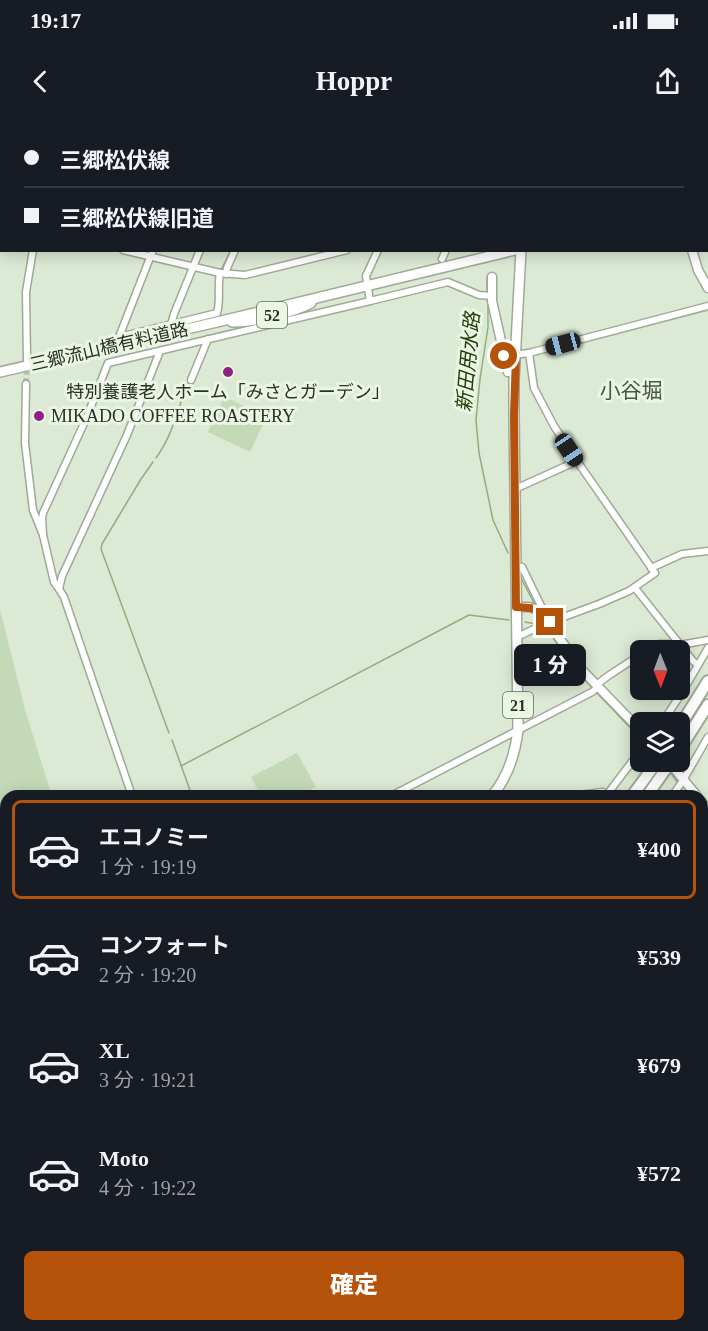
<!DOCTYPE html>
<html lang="ja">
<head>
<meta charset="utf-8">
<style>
  body { margin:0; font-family:"Times New Roman","Noto Sans JP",serif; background:#242831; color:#f1f3f6; height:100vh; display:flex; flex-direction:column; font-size:22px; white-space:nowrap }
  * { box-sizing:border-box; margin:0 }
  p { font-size:20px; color:#9ea1a6 }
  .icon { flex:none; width:33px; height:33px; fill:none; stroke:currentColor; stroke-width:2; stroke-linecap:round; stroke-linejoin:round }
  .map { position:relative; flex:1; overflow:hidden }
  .details { position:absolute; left:0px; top:670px; width:708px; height:542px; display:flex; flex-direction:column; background:#171b24; border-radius:18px 18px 0 0; box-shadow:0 3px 15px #0003 }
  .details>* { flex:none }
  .top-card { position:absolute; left:0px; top:0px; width:708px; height:132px; box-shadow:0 3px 15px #0003; display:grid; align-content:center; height:132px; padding:0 24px; background:#171b24 }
  .needle { width:39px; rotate:179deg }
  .tools { position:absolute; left:630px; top:520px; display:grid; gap:12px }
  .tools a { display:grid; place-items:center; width:60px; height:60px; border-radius:9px; background:#171b24; box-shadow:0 3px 15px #0003; font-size:30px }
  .end { position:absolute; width:27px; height:27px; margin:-14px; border:8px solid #b45309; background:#fff; box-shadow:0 0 0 3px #fff }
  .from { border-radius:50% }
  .bubble { position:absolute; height:42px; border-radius:9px; background:#171b24; box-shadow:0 3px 15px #0003; font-size:20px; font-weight:800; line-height:42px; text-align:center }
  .car { position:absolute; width:18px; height:36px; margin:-18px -9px; border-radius:8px; box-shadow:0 0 4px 2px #0007; background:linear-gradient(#222 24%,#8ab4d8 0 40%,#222 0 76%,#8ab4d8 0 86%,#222 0) }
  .top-card b { display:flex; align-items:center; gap:21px; height:57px; font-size:22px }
  .top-card b+b { border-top:2px solid #363941 }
  .top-card i { width:15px; height:15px; background:#f1f3f6 }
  ul { padding:10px 0 0; list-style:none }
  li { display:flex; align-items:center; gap:18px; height:99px; margin:0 12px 9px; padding:0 12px; border:3px solid transparent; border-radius:9px }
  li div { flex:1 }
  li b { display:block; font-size:22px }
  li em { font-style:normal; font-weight:800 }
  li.active { border-color:#b45309 }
  li>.icon { width:54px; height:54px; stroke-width:1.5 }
  .button { display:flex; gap:12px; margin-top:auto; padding:12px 24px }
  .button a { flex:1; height:69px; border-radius:9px; background:#b45309; color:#fff; font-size:24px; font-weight:800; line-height:69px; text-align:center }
  .status { display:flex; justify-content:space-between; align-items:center; height:42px; padding:0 30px; background:#171b24; direction:ltr }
  .status svg { height:16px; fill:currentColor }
  header { display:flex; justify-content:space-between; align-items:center; height:78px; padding:0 24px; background:#171b24; font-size:27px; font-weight:800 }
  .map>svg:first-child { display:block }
  .green { fill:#c4dab7 }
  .water { fill:#91ae80 }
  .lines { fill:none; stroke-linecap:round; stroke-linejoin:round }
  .stream { stroke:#91ae80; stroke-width:1.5 }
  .street-tunnel { stroke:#b9c4b2; stroke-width:6; stroke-dasharray:6 3; stroke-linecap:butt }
  .street-casing { stroke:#9eaa97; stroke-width:9 }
  .secondary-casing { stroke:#9eaa97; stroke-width:11 }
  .primary-casing { stroke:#9eaa97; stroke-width:12 }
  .highway-casing { stroke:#9eaa97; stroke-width:14 }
  .street { stroke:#fff; stroke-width:6 }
  .secondary { stroke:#fff; stroke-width:8 }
  .primary { stroke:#fff; stroke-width:9 }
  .highway { stroke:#fff; stroke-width:10 }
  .highway-bridge-casing { stroke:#9eaa97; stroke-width:14; stroke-linecap:butt }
  .highway-bridge { stroke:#fff; stroke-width:10 }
  .route { stroke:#b45309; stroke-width:8 }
  .poi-dot { fill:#902183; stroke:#e9f6e1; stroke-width:2 }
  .labels { text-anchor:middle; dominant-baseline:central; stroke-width:6; stroke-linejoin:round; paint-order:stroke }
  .shield { fill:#e9f6e1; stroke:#646b60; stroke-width:1.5 }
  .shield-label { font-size:16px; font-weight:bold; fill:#2b3028 }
  .street-label { font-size:18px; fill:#2b3028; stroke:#e9f6e1 }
  .poi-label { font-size:18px; fill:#2b3028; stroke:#e9f6e1 }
  .water-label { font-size:20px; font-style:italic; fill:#243f0e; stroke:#e9f6e1 }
  .quarter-label { font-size:21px; fill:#4b5644; stroke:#e9f6e1 }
</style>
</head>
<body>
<div class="status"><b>19:17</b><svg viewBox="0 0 49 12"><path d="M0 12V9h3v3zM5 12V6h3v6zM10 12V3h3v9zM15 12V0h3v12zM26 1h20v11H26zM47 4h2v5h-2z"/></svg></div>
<header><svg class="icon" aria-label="back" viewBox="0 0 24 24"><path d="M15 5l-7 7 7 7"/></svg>Hoppr<svg class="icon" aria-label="share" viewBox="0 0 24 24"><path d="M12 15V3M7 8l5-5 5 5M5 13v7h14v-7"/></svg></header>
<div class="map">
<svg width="708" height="1211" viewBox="0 0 708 1211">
  <rect width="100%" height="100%" fill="#dce9d4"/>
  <g class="green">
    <path d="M 224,277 L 267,296 L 250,332 L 208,312 Z"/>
    <path d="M 0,489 L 26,593 L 52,676 L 6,676 L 6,808 L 0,809 Z"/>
    <path d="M 297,633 L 316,667 L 297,676 L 261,676 L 251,657 Z"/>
    <path d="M 145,1206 L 303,1206 L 305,1211 L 147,1211 Z"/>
  </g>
  <g class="water">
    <path d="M 0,954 L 6,968 L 6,1173 L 0,1161 Z"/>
    <path d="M 23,1206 L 123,1206 L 125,1211 L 26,1211 Z"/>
  </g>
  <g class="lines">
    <g class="stream">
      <path d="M 291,2 L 292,0"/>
      <path d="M 541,2 L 541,0"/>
      <path d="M 221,150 L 231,130"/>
      <path d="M 487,157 L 487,174"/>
      <path d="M 488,179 L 488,207 L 480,259 L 476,300 L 479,333 L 493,400 L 508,433"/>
      <path d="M 156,338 C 174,313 178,287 189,259"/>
      <path d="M 153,342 L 141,359 L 102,424 L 101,429 L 169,613"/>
      <path d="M 694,436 L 708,434"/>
      <path d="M 657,449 L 684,437 L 691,436"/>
      <path d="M 522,460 L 534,483"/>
      <path d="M 591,484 L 606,478"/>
      <path d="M 540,496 L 544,503"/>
      <path d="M 525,502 L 536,504"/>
      <path d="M 546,507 L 568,540 L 592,568"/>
      <path d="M 595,571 L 640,618"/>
      <path d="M 172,620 L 192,676"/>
      <path d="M 181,646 L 469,495 L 509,500"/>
      <path d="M 670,652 L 678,663"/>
      <path d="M 680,667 L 686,676"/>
      <path d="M 702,739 L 708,777"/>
      <path d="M 411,1206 L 412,1211"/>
    </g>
    <path class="street-tunnel" d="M 26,264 L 27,244"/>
    <defs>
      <g id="street">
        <path d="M 110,0 L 115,2"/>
        <path d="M 68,2 L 69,0"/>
        <path d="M 121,2 L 121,0"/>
        <path d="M 202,2 L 203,0"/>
        <path d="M 250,2 L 250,0"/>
        <path d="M 296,2 L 297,0"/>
        <path d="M 409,2 L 409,0"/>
        <path d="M 537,2 L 537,0"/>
        <path d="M 655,2 L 656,0"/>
        <path d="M 706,51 L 708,50"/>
        <path d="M 123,130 L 220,153 L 245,155 L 347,130"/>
        <path d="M 442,139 L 446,130"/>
        <path d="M 226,154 L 227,148 L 235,130"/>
        <path d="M 370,181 L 448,162 L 479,175 L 492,176"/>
        <path d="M 171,205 L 174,194 L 200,130"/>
        <path d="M 119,217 L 217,193 C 221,180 217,167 220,153"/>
        <path d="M 119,217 L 153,130"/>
        <path d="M 529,233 L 534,268 L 554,306 L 577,341 L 655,453 L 629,471 L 599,484 L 550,502"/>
        <path d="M 504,236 L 529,233 L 708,186"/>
        <path d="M 27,240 L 26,172 L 33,130"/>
        <path d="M 191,260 L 208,219"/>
        <path d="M 26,264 L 25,323 L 33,390 L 43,415 L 54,462 L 59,469 L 64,477 L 132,676"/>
        <path d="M 515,369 L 577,341"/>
        <path d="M 43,415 L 42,398 L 43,393 L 86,299 L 108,243 L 370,181 L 366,156 L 378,130"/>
        <path d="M 522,447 L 544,492"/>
        <path d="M 651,448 L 682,434 L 708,431"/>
        <path d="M 635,468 L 693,541 L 698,545"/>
        <path d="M 59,469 L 62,456 L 69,441 L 127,315 L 160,231"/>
        <path d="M 517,517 L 549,502"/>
        <path d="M 680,525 L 708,520"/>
        <path d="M 647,531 L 659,524 L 674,524 L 678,522"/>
        <path d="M 596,565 L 608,556 L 640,535"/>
        <path d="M 662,603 L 683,571 L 708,528"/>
        <path d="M 391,676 L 592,572 L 598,567"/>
        <path d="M 571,676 L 603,672 L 607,675"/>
        <path d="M 606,676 L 640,631"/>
        <path d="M 672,676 L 682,662 L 708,617"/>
        <path d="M 702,737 L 704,737"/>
        <path d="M 702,907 L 708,906"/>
        <path d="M 702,993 L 708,992"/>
        <path d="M 702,1077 L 708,1076"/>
        <path d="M 702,1169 L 708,1169"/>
        <path d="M 383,1206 L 385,1211"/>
        <path d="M 524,1206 L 525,1211"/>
        <path d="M 668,1206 L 669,1211"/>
        <path d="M 434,1211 L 463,1206"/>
      </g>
      <g id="secondary">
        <path d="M 692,130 L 698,150 L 708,168"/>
        <path d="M 492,157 L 492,181 L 508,252"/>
        <path d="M 516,487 L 529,487 L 542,491 L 560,519 L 582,550 L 640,610"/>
        <path d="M 669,642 L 697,676"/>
        <path d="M 702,683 L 708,690"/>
      </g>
      <g id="primary">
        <path d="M 547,2 L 547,0"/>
        <path d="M 706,88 L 708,88"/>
        <path d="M 232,202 C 251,203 294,192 311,183"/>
        <path d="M 0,252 L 217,202 L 515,130"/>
        <path d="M 492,676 C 508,657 515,635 518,610 L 514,295 L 514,261 L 521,130"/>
        <path d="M 496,1206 L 498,1211"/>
      </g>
      <g id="highway">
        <path d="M 680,606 L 708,561"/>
        <path d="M 680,629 L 708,585"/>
        <path d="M 632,676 L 657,642"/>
        <path d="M 647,676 L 665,650"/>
        <path d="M 0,1201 L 6,1198"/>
        <path d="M 7,1211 L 15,1206"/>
      </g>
    </defs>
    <use href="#street" class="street-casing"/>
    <use href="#secondary" class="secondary-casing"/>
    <use href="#primary" class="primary-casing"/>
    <use href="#highway" class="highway-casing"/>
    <use href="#street" class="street"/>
    <use href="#secondary" class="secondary"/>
    <use href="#primary" class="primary"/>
    <use href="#highway" class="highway"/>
    <defs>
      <path id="highway-bridge" d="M 665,650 L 671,642"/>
    </defs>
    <use href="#highway-bridge" class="highway-bridge-casing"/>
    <use href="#highway-bridge" class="highway-bridge"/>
  </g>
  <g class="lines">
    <path class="route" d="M 504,236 L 516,235 L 514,295 L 516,487 C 534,488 540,487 550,502"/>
  </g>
  <g class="poi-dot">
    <circle cx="228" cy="252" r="6"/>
    <circle cx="39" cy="296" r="6"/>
  </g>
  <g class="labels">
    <g class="shield">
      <rect x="257" y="182" width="30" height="26" rx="4.5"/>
      <rect x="503" y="572" width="30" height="26" rx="4.5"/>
    </g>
    <g class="shield-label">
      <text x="272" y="195">52</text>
      <text x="518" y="585">21</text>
    </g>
    <g class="street-label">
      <text transform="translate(109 227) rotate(-13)">三郷流山橋有料道路</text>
    </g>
    <g class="poi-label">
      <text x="228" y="272">特別養護老人ホーム「みさとガーデン」</text>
      <text x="51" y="296" text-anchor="start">MIKADO COFFEE ROASTERY</text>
    </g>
    <g class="water-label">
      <text transform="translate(468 242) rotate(-85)">新田用水路</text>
    </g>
    <g class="quarter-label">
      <text x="631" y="271">小谷堀</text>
    </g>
  </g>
</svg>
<div class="tools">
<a><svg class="needle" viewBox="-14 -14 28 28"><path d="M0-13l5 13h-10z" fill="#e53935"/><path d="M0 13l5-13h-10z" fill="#9ea1a6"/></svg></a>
<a><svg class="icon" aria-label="layers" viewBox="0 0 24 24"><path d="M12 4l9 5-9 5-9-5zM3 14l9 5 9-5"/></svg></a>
</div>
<i class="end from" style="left:504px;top:236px"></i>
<i class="end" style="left:550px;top:502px"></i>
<div class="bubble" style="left:514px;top:524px;width:72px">1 分</div>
<i class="car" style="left:563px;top:224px;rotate:255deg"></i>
<i class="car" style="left:569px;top:330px;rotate:146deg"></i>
<div class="top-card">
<b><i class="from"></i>三郷松伏線</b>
<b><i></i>三郷松伏線旧道</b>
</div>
<section class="details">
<ul>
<li class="active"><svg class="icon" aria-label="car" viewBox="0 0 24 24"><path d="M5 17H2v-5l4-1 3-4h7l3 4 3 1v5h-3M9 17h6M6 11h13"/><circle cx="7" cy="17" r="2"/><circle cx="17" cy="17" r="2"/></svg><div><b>エコノミー</b><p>1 分 · 19:19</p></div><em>¥400</em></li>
<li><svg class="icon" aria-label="car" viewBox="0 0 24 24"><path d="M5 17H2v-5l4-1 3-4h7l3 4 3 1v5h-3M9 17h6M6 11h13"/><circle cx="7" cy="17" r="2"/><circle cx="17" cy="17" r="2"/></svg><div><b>コンフォート</b><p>2 分 · 19:20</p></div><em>¥539</em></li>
<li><svg class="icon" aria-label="car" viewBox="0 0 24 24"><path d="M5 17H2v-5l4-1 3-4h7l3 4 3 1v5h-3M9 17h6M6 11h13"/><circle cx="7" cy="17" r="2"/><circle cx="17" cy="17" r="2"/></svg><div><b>XL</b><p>3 分 · 19:21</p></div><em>¥679</em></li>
<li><svg class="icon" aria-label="car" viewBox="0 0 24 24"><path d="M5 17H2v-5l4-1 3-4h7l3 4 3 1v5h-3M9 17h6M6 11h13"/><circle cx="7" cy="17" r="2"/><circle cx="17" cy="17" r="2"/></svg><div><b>Moto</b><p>4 分 · 19:22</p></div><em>¥572</em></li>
</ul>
<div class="button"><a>確定</a></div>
</section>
</div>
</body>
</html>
